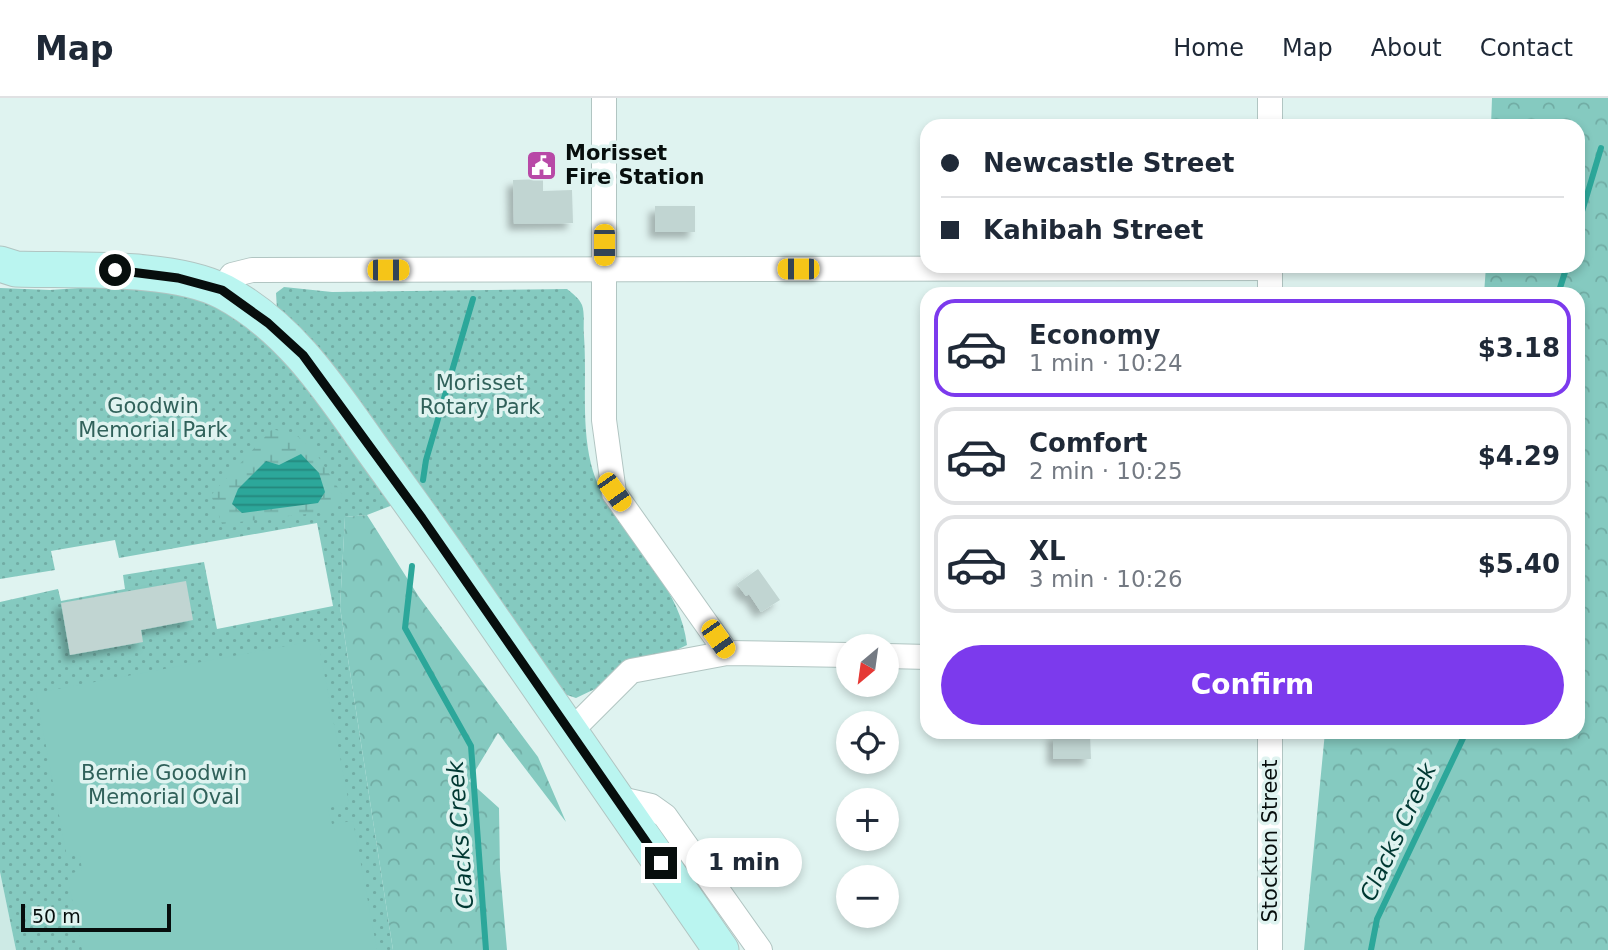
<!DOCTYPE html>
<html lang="en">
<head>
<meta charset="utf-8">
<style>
  body { margin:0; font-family:"DejaVu Sans",sans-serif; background:#f6f6f7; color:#1f2937; height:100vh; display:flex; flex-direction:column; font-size:26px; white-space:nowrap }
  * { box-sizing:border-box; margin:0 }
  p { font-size:23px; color:#747a83 }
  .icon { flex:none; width:38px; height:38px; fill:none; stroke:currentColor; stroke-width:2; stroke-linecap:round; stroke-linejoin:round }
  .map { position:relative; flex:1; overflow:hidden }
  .details { position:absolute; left:920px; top:189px; width:665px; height:452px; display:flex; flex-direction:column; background:#fff; border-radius:21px; box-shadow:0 4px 10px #0003 }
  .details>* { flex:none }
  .top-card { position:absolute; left:920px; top:21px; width:665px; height:154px; border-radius:21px; box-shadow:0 4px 10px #0003; display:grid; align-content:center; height:154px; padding:0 21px; background:#fff }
  .needle { width:46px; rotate:209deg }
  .buttons { position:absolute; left:836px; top:536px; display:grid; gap:14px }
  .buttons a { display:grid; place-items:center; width:63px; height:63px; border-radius:50%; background:#fff; box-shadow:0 4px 10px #0003; font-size:35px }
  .scale { position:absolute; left:21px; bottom:18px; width:150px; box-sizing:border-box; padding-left:7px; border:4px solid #070e0d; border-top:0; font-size:19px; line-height:24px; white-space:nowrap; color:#070e0d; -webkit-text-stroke:5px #dff3f0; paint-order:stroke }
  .end { position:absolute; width:32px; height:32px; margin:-16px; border:9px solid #070e0d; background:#fff; box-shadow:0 0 0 4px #fff }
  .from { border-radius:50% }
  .bubble { position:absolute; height:49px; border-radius:24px; background:#fff; box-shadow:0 4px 10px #0003; font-size:23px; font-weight:800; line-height:49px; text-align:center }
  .car { position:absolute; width:21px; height:42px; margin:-21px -10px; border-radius:9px; box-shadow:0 0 5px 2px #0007; background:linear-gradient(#f5c518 24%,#345 0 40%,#f5c518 0 76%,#345 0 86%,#f5c518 0) }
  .top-card b { display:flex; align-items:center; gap:24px; height:66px; font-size:26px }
  .top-card b+b { border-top:2px solid #e0e1e3 }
  .top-card i { width:18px; height:18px; background:#1f2937 }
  ul { padding:12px 0 0; list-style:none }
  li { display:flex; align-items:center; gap:21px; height:98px; margin:0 14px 10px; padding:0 7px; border:4px solid #e0e1e3; border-radius:21px }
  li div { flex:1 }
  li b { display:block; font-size:26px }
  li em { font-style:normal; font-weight:800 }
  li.current { border-color:#7c3aed }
  li>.icon { width:63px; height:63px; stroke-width:1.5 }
  .button { display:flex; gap:14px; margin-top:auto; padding:14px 21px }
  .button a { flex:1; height:80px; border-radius:42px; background:#7c3aed; color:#fff; font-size:28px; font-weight:800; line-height:80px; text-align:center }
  header { display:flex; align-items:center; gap:42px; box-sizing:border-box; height:98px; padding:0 35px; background:#fff; border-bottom:2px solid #e0e1e3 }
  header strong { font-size:33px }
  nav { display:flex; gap:38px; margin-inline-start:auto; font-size:24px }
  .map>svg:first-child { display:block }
  .built { fill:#cdeae5 }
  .green { fill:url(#green-dots) }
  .forest { fill:url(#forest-crowns) }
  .wetland { fill:url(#wetland-marsh); fill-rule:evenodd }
  .pitch { fill:#85cac0 }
  .water { fill:url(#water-rules) }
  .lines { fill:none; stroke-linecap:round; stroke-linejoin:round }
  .stream { stroke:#2ca79a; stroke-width:6 }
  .building { fill:#c1d5d2; filter:url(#shadow) }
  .street-casing { stroke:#b1c5c2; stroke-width:26 }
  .secondary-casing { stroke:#b1c5c2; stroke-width:37 }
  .street { stroke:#fff; stroke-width:24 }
  .secondary { stroke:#baf5f0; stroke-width:35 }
  .route { stroke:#070e0d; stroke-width:9 }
  .labels { text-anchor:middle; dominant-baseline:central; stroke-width:7; stroke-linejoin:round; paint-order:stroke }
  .poi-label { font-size:21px; font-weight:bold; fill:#070e0d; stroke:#dff3f0; text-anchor:start }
  .park-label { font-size:21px; fill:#30615a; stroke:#dff3f0 }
  .street-label { font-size:21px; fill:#070e0d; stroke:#dff3f0 }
  .water-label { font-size:23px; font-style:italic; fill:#003832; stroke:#dff3f0 }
</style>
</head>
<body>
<header>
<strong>Map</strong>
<nav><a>Home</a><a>Map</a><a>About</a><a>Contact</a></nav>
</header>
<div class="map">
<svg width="1608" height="852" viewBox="0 0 1608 852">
  <defs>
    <pattern id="green-dots" width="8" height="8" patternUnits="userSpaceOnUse" patternTransform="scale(1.75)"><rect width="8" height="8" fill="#85cac0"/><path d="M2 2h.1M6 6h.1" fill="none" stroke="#71aca4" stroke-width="1.8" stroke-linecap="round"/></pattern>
    <pattern id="forest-crowns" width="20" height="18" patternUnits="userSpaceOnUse" patternTransform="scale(1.75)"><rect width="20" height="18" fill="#85cac0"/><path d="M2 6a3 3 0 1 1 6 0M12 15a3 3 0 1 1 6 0" fill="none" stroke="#71aca4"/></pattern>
    <pattern id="wetland-marsh" width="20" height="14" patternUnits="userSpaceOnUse" patternTransform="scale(1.75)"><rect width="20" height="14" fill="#85cac0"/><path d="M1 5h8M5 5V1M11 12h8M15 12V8" fill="none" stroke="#71aca4"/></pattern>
    <pattern id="water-rules" width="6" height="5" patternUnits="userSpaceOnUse" patternTransform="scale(1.75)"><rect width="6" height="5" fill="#2ca79a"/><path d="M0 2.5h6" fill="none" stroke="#24867c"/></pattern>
    <filter id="shadow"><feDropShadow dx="-6" dy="6" stdDeviation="3.5" flood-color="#0004"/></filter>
  </defs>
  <rect width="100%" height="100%" fill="#dff3f0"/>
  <path class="built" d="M 0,774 L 16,852 L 0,852 Z"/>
  <g class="green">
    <path d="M 136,186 L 206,200 L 284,255 L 398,405 L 367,417 L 345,419 L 340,509 L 393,852 L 16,852 L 0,774 L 0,504 L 58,491 L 61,503 L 125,491 L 123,477 L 204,464 L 217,531 L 333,508 L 317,425 L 119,460 L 115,442 L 51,453 L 55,472 L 0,481 L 0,190 L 50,192 Z"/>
    <path d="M 284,189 L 332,194 L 567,191 C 572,195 579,200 582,207 C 585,215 583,229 584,238 C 587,281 581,324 591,366 C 608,433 679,476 687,547 L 576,600 L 558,594 L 277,212 L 276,195 Z"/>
  </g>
  <g class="forest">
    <path d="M 1492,0 L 1608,0 L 1608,852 L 1304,852 L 1325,634 L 1578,634 L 1578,196 L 1484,196 L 1486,168 L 1578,168 L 1578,28 L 1491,28 Z"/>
    <path d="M 367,417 L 419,499 L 538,659 L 566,724 L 498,635 L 469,683 L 499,710 L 500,772 L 507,852 L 393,852 L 340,509 L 345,419 Z"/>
  </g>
  <path class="wetland" d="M 272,331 L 296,337 L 314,352 L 342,396 L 332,413 L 222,426 L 211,397 ZM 301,357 L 319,375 L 325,394 L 265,363 L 279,367 Z"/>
  <path class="pitch" d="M 318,542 L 349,706 L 328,710 L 332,726 L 353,723 L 377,852 L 82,852 L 67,776 L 82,773 L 80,757 L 67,759 L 36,595 Z"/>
  <path class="water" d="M 301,356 L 319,375 L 325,394 L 318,405 L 242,415 L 232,406 L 238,391 L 266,363 L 279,367 Z"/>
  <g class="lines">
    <g class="stream">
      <path d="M 1578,127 L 1601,50"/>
      <path d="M 1558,196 L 1567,168"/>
      <path d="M 423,382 L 426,362 L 473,201"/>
      <path d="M 412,468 L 405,530 L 471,648 L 486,852"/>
      <path d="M 1371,852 L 1377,821 L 1466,634"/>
    </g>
  </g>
  <g class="building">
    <path d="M 543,81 L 543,93 L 572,92 L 573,125 L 514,126 L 513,82 Z"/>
    <rect x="655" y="108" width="40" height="26"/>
    <path d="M 758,471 L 780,502 L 761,514 L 749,496 L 746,498 L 737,486 Z"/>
    <path d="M 186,483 L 193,522 L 141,532 L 143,544 L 70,557 L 61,505 Z"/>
    <path d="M 1053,636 L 1090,636 L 1091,661 L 1053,661 Z"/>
  </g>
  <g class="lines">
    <defs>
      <g id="street">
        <path d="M 604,0 L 604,322 L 614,395 L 727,555"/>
        <path d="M 1270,28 L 1270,0"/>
        <path d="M 1270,168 L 1270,196"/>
        <path d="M 222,192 L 232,177 L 252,172 L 1270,170"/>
        <path d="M 887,558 L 928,559"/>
        <path d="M 570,634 L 631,573 L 727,555 L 849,557"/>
        <path d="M 616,700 L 651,708 L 665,718 L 760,852"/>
        <path d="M 1270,852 L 1270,634"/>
      </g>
      <path id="secondary" d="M 0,166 L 16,171 C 74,173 173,167 224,194 C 288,228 328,288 368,345 C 398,387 428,428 457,470 C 545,597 633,725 721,852"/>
    </defs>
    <use href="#street" class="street-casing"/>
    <use href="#secondary" class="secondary-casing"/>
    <use href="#street" class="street"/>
    <use href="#secondary" class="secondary"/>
  </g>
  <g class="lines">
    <path class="route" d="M 115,172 L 178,180 L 222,192 L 268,225 L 303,257 L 422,420 L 661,765"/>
  </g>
  <defs>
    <symbol id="civic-square" viewBox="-11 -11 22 22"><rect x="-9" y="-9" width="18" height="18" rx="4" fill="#b849a7" stroke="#dff3f0"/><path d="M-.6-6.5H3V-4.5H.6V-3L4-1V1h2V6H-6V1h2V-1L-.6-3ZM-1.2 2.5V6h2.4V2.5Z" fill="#fff"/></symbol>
  </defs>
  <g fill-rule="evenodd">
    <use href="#civic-square" x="524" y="50" width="35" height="35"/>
  </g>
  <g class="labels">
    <g class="poi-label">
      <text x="565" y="55">Morisset<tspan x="565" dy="24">Fire Station</tspan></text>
    </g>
    <g class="park-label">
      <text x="480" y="285">Morisset<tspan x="480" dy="24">Rotary Park</tspan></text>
      <text x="153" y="308">Goodwin<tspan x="153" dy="24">Memorial Park</tspan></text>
      <text x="164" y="675">Bernie Goodwin<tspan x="164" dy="24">Memorial Oval</tspan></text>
    </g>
    <g class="street-label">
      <text transform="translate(1270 743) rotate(-90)">Stockton Street</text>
    </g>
    <g class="water-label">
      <text transform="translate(1398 734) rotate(-65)">Clacks Creek</text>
      <text transform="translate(460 737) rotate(-94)">Clacks Creek</text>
    </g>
  </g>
</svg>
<div class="buttons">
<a><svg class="needle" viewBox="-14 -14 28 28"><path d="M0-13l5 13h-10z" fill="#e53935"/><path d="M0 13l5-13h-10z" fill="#747a83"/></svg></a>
<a><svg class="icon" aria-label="locate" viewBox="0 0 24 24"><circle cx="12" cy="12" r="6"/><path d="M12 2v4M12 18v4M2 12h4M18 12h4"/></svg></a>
<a>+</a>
<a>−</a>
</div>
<div class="scale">50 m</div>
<i class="end from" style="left:115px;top:172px"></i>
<i class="end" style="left:661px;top:765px"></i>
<div class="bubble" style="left:686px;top:740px;width:116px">1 min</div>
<i class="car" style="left:604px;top:147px;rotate:180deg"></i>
<i class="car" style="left:798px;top:171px;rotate:270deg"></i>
<i class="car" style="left:388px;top:172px;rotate:90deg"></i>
<i class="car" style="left:614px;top:394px;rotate:145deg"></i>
<i class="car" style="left:718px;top:541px;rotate:145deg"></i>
<div class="top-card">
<b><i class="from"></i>Newcastle Street</b>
<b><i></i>Kahibah Street</b>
</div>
<section class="details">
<ul>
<li class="current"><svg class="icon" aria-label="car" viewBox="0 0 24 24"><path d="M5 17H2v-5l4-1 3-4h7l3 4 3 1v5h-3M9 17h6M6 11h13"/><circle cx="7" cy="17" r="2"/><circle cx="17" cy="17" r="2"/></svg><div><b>Economy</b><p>1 min · 10:24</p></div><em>$3.18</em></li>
<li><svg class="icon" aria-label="car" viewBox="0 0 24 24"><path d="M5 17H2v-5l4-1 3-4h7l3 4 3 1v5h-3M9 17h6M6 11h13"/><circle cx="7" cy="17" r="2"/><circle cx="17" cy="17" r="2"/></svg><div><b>Comfort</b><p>2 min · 10:25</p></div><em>$4.29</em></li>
<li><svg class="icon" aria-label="car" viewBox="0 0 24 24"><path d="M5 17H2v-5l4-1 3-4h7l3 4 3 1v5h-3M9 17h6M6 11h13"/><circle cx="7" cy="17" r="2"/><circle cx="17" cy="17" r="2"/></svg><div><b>XL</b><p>3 min · 10:26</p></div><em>$5.40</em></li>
</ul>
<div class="button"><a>Confirm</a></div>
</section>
</div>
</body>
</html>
